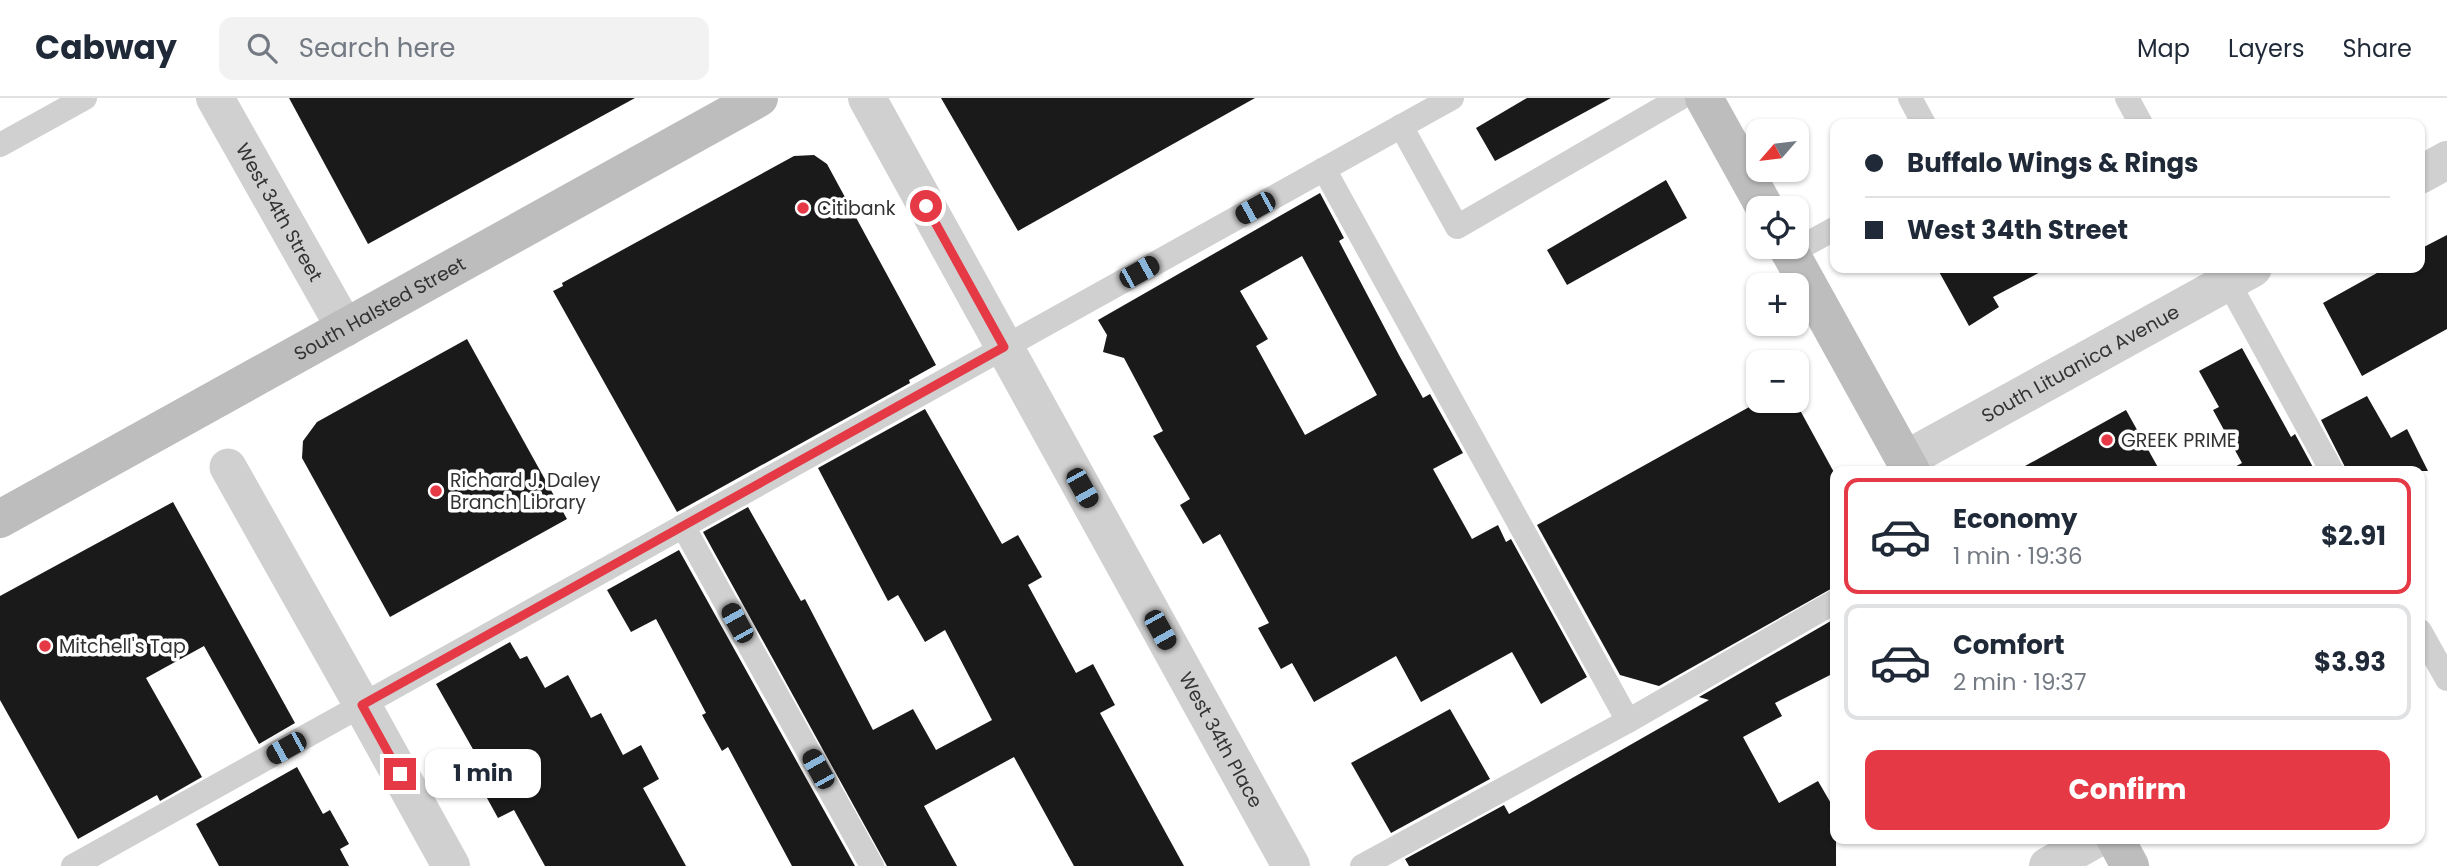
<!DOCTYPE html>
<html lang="en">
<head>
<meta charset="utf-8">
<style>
  body { margin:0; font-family:Poppins,sans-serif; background:#f2f2f3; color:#1f2937; height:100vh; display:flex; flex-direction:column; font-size:26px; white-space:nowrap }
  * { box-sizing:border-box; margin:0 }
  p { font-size:23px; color:#747a83 }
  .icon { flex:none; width:38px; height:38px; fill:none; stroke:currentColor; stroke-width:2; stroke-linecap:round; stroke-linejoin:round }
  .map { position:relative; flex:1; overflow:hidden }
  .details { position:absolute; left:1830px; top:368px; width:595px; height:378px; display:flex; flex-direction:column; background:#fff; border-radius:14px; box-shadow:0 2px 5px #0004 }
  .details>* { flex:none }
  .banner { position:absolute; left:1830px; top:21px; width:595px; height:154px; border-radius:14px; box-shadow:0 2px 5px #0004; display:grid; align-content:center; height:154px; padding:0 35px; background:#fff }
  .needle { width:46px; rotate:242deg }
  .controls { position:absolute; left:1746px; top:21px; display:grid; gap:14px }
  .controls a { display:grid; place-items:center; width:63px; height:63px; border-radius:14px; background:#fff; box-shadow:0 2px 5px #0004; font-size:35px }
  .end { position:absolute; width:32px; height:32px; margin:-16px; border:9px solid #e63946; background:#fff; box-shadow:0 0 0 4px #fff }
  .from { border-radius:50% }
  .bubble { position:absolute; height:49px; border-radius:14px; background:#fff; box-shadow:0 2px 5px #0004; font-size:23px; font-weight:700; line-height:49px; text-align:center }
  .car { position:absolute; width:21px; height:42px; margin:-21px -10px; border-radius:9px; box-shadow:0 0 5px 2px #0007; background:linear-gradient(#222 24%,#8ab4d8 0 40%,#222 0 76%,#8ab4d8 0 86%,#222 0) }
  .banner b { display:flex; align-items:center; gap:24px; height:66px; font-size:26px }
  .banner b+b { border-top:2px solid #e0e1e3 }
  .banner i { width:18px; height:18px; background:#1f2937 }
  ul { padding:12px 0 0; list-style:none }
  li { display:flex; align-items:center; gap:21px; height:116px; margin:0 14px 10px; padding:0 21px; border:4px solid #e0e1e3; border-radius:14px }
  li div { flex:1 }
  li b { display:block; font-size:26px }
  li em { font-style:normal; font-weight:700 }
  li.active { border-color:#e63946 }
  li>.icon { width:63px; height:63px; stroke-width:1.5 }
  .button { display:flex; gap:14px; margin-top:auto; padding:14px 35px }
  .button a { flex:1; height:80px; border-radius:14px; background:#e63946; color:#fff; font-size:28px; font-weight:700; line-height:80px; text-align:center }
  header { display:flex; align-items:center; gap:42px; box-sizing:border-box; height:98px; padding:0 35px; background:#fff; border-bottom:2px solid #e0e1e3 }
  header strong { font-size:33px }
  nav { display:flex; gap:38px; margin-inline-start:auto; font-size:24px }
  .search { width:490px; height:63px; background:#f2f2f3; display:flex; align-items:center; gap:18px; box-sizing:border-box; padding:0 24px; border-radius:14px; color:#747a83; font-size:26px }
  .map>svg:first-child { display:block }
  .building { fill:#1a1a1a; fill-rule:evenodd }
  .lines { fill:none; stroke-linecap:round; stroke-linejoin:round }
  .service { stroke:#d0d0d0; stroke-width:24 }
  .pedestrian { stroke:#d0d0d0; stroke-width:37 }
  .minor { stroke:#d0d0d0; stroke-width:38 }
  .secondary { stroke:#bdbdbd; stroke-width:38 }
  .route { stroke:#e63946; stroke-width:9 }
  .poi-dot { fill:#e63946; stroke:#fff; stroke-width:2.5 }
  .labels { text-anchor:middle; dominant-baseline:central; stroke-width:7; stroke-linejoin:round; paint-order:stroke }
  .poi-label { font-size:19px; fill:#333; stroke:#fff; text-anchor:start }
  .street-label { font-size:19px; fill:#333; stroke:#fff }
</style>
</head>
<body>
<header>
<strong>Cabway</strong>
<div class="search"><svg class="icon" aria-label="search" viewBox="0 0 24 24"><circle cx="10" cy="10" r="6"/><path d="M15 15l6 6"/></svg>Search here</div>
<nav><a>Map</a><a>Layers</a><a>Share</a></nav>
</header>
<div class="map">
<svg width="2447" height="768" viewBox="0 0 2447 768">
  <rect width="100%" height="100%" fill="#fff"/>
  <g class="building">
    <path d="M 289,0 L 635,0 L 368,146 Z"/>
    <path d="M 941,0 L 1255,0 L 1018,133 Z"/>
    <path d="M 1527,0 L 1611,0 L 1495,63 L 1476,30 Z"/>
    <path d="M 814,57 L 827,66 L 936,267 L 909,282 L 910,285 L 677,414 L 553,193 L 563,188 L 562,185 L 794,58 Z"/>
    <path d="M 1666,82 L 1687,120 L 1567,187 L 1547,152 Z"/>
    <path d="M 1320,95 L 1344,140 L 1339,143 L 1399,257 L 1423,300 L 1430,296 L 1463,355 L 1433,371 L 1472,441 L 1498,427 L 1506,444 L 1511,441 L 1587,579 L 1541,606 L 1512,554 L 1421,604 L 1396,558 L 1314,604 L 1292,565 L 1281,571 L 1258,530 L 1269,525 L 1220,436 L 1203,446 L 1180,407 L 1190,401 L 1153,338 L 1163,333 L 1124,260 L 1103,254 L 1107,237 L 1098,222 ZM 1302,158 L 1377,297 L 1305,337 L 1256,248 L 1268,241 L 1240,193 Z"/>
    <path d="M 2447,137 L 2447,231 L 2362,278 L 2323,205 L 2386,170 L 2420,170 L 2420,151 Z"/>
    <path d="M 1937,170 L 2048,170 L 1993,199 L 1999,209 L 1969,228 Z"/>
    <path d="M 467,241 L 567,421 L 390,519 L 302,360 L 303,343 L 317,324 Z"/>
    <path d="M 2242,250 L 2291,339 L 2295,336 L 2315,373 L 2227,373 L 2242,365 L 2213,312 L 2219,309 L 2199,273 Z"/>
    <path d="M 2367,298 L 2391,340 L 2407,331 L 2428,373 L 2347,373 L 2321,322 Z"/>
    <path d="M 1760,303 L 1795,303 L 1836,378 L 1836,488 L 1659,588 L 1620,577 L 1537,427 Z"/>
    <path d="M 925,311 L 1002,446 L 1018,437 L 1042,479 L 1028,487 L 1076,575 L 1093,566 L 1115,607 L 1100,615 L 1184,768 L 1074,768 L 1014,659 L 924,708 L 957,768 L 887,768 L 703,434 L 748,409 L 801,503 L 805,501 L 873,632 L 913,611 L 936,652 L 992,622 L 945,532 L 925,544 L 898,497 L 888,503 L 818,370 Z"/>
    <path d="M 2126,312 L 2160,373 L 2016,373 Z"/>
    <path d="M 173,404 L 295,625 L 259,646 L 204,548 L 146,580 L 202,679 L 160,703 L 157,697 L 78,741 L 0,602 L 0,498 Z"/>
    <path d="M 679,452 L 855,768 L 792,768 L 728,649 L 722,653 L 702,617 L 706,615 L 656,521 L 631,534 L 607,492 Z"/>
    <path d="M 1836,520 L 1836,574 L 1775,605 L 1782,618 L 1743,639 L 1779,705 L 1818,683 L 1836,714 L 1836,768 L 1409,768 L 1405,761 L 1504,707 L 1509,716 L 1709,602 L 1699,599 Z"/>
    <path d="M 510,544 L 520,561 L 527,558 L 545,590 L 568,577 L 591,620 L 601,615 L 623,657 L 641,647 L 659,681 L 643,690 L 686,768 L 545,768 L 514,712 L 498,720 L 477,682 L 487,676 L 436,586 Z"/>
    <path d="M 1450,611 L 1490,681 L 1391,735 L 1351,665 Z"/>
    <path d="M 297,669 L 323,716 L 330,712 L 349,746 L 340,751 L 349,768 L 219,768 L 196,726 Z"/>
  </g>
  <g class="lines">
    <g class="service">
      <path d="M 1910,0 L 1924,26"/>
      <path d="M 2127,0 L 2141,26"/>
      <path d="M 1401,28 L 1457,129 L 1680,0"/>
      <path d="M 0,47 L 85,0"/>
      <path d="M 1324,71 L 1628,623"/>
      <path d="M 1790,155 L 1836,130"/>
      <path d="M 2221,171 L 2332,373"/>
      <path d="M 683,428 L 872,768"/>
      <path d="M 2420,533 L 2447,581"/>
      <path d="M 73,768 L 1452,0"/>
      <path d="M 1362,768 L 1628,623 L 1836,503"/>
    </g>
    <path class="pedestrian" d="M 228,369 L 362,607"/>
    <g class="minor">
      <path id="s1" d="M 215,0 L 345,230"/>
      <path id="s2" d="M 867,0 L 1291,768"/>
      <path d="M 2420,77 L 2447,62"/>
      <path id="s3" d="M 1905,362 L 2253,170"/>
      <path d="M 362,607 L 451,768"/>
      <path d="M 2048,768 L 2097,740"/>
    </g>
    <g class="secondary">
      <path d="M 1704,0 L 1765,110"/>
      <path d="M 1787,149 L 1911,373"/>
      <path id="s4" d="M 0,421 L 759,0"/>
      <path d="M 2115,740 L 2130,768"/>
    </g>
  </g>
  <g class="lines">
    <path class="route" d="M 400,676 L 362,607 L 1004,249 L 926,108"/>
  </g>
  <g class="poi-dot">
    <circle cx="803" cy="110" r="7"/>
    <circle cx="2107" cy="342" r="7"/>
    <circle cx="436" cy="393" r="7"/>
    <circle cx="45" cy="548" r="7"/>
  </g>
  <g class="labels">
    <g class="poi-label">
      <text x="817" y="110">Citibank</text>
      <text x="2121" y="342">GREEK PRIME</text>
      <text x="450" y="382">Richard J. Daley<tspan x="450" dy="22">Branch Library</tspan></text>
      <text x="59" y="548">Mitchell's Tap</text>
    </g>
    <g class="street-label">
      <text stroke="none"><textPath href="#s1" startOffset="131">West 34th Street</textPath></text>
      <text stroke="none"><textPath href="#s4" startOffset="434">South Halsted Street</textPath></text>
      <text stroke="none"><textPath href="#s3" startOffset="200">South Lituanica Avenue</textPath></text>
      <text stroke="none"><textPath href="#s2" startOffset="733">West 34th Place</textPath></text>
    </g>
  </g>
</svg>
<div class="controls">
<a><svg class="needle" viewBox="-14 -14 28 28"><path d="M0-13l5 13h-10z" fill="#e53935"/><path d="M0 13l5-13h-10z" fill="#747a83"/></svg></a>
<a><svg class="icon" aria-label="locate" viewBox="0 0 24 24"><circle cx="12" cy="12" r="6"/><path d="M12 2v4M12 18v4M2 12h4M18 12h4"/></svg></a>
<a>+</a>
<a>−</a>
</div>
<i class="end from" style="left:926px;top:108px"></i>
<i class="end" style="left:400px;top:676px"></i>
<div class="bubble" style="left:425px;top:651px;width:116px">1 min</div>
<i class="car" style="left:1255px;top:110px;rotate:241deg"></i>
<i class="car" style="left:1139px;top:174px;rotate:61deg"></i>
<i class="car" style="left:1082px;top:390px;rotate:151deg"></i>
<i class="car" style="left:737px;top:525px;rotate:331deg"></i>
<i class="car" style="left:1160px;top:532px;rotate:151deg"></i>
<i class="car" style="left:286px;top:650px;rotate:241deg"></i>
<i class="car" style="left:818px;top:671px;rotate:331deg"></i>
<div class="banner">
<b><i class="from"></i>Buffalo Wings &amp; Rings</b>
<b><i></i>West 34th Street</b>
</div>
<section class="details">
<ul>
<li class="active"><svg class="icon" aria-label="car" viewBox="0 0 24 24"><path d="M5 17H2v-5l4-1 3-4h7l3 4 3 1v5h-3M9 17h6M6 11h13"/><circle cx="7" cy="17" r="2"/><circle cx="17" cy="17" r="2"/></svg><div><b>Economy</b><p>1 min · 19:36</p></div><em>$2.91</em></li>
<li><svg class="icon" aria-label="car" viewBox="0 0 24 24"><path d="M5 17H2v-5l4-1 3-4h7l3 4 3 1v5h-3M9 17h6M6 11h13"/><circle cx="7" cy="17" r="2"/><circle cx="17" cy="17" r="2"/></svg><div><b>Comfort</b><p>2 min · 19:37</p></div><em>$3.93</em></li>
</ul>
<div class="button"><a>Confirm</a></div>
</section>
</div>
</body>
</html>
